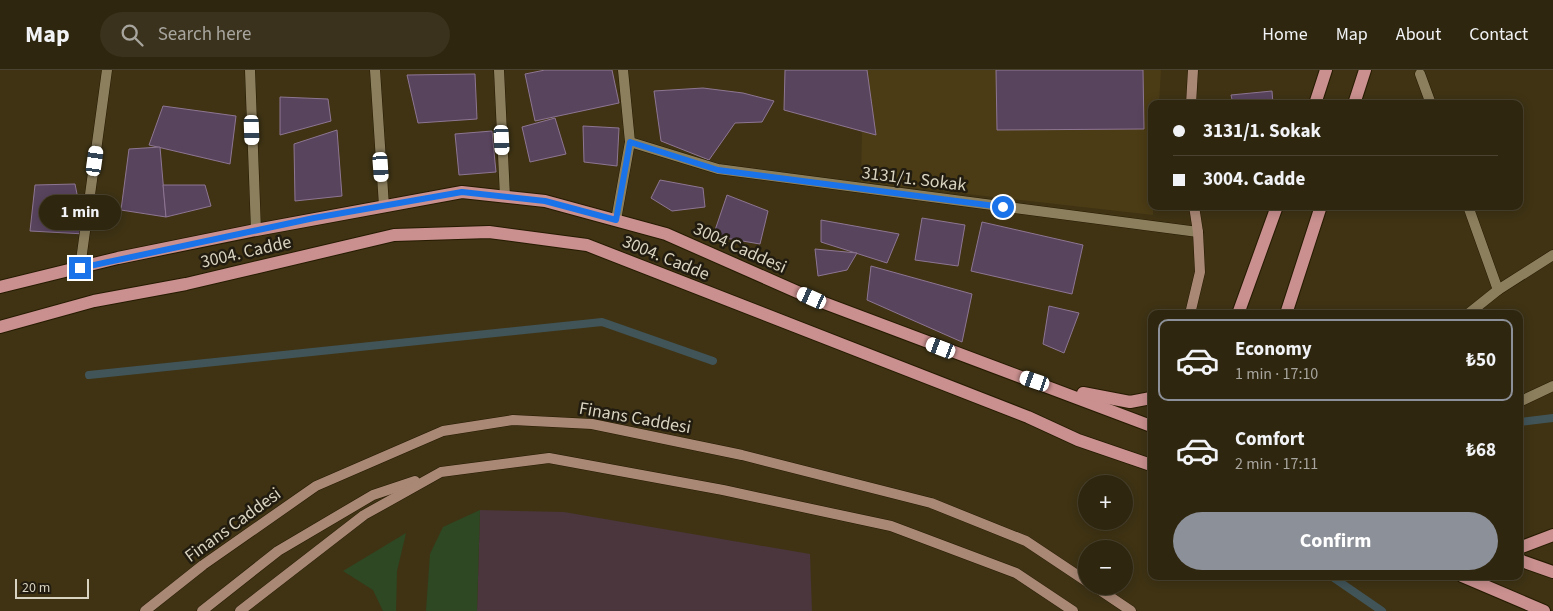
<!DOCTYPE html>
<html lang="en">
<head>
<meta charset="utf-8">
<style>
  body { margin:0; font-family:"Source Sans 3",sans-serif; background:#3b321d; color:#f1f3f6; height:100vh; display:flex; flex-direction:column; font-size:19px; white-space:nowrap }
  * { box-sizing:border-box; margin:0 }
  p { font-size:16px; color:#a7a59e }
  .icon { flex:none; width:28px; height:28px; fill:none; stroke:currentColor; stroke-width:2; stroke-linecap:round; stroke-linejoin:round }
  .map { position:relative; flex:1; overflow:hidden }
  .panel { position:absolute; left:1148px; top:240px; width:375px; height:270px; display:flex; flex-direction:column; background:#2f260f; border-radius:10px; box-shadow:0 2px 12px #0003,0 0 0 1px #4a432f }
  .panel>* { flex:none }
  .top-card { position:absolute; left:1148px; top:30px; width:375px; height:110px; border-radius:10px; box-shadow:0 2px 12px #0003,0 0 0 1px #4a432f; display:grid; align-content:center; height:110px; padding:0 25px; background:#2f260f }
  .fabs { position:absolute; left:1078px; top:405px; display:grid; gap:10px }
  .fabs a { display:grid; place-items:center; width:55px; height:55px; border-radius:50%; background:#2f260f; box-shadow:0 2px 12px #0003,0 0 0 1px #4a432f; font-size:25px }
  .scale { position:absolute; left:15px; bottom:12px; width:74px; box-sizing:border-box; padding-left:5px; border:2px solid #d9d3c1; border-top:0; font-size:14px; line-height:18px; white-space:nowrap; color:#d9d3c1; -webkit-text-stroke:4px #211c0f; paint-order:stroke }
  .end { position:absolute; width:22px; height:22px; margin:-11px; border:6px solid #1a73e8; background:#fff; box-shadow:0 0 0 2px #fff }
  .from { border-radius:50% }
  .bubble { position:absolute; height:35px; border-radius:18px; background:#2f260f; box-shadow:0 2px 12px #0003,0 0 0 1px #4a432f; font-size:16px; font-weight:700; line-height:35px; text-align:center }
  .car { position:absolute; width:15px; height:30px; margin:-15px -8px; border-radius:6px; box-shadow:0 0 4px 1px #0007; background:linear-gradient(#fff 24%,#345 0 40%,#fff 0 76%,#345 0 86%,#fff 0) }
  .top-card b { display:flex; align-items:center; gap:18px; height:48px; font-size:19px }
  .top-card b+b { border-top:1px solid #4a432f }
  .top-card i { width:12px; height:12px; background:#f1f3f6 }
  ul { padding:9px 0 0; list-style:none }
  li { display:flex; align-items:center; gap:15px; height:82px; margin:0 10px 8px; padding:0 15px; border:2px solid transparent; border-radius:10px }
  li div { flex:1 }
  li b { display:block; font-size:19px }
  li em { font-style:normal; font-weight:700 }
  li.selected { border-color:#8c9099 }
  li>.icon { width:45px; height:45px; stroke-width:1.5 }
  .action { display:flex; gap:10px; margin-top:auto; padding:10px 25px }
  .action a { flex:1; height:58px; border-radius:30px; background:#8c9099; color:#fff; font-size:20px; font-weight:700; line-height:58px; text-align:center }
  header { display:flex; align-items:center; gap:30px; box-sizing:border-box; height:70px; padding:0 25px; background:#2f260f; border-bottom:1px solid #4a432f }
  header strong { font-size:24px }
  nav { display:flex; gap:28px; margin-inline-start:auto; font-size:18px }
  .search { width:350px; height:45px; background:#3b321d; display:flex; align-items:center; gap:12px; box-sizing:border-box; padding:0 18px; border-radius:28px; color:#a7a59e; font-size:19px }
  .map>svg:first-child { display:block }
  .commercial { fill:#4a363c }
  .built { fill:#4b3c15 }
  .green { fill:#2d4823 }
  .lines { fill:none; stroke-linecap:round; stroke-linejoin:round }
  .stream { stroke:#415458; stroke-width:8 }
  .building { fill:#59445e; stroke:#8d7692 }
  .street-casing { stroke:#261b00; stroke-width:11 }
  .secondary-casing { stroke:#261b00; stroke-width:11 }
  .primary-casing { stroke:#261b00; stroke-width:14 }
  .street { stroke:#8c7f5e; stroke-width:10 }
  .secondary { stroke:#aa8876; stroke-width:10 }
  .primary { stroke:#c9908f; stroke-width:12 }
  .route { stroke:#1a73e8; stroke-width:6 }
  .labels { text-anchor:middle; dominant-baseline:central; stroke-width:5; stroke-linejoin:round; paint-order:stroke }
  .street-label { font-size:18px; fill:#d9d3c1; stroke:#211c0f }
</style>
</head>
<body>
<header>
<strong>Map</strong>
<div class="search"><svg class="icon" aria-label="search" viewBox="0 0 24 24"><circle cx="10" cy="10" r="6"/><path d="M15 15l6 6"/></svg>Search here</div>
<nav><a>Home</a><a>Map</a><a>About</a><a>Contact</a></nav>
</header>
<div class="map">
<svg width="1553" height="541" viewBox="0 0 1553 541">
  <rect width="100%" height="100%" fill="#3f3314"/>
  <path class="commercial" d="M 480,440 L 564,442 L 810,484 L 812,541 L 477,541 Z"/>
  <path class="built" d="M 863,0 L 1161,0 L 1159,34 L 1151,34 L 1151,136 L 1153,136 L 1153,145 L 861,112 Z"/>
  <g class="green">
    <path d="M 480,440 L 477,541 L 426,541 L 430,484 L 443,457 Z"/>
    <path d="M 406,463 L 397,501 L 396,541 L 383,541 L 373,520 L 343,501 Z"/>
  </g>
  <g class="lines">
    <g class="stream">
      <path d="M 89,305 L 602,252 L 713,291"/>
      <path d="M 1519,352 L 1553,348"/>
      <path d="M 1331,506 L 1382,541"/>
    </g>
  </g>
  <g class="building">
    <path d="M 545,0 L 612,0 L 619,33 L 535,51 L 525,4 Z"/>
    <path d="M 785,0 L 867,0 L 876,65 L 784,40 Z"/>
    <path d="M 996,0 L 1143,0 L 1144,59 L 997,60 Z"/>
    <path d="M 475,4 L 477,49 L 418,53 L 407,5 Z"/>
    <path d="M 703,18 L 743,23 L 774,31 L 762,52 L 735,53 L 709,90 L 661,71 L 654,21 Z"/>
    <path d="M 1272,21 L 1273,34 L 1233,34 L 1231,25 Z"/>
    <path d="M 280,27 L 328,29 L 331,51 L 280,65 Z"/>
    <path d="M 163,36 L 236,46 L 230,94 L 149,75 Z"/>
    <path d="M 555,48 L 566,84 L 530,92 L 522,57 Z"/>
    <path d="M 583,56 L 619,58 L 617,96 L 584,92 Z"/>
    <path d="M 337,60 L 342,126 L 295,131 L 294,74 Z"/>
    <path d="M 492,61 L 496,102 L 459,105 L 455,64 Z"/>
    <path d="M 160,77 L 166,147 L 121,140 L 129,79 Z"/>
    <path d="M 660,110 L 703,118 L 705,137 L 672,141 L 651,128 Z"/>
    <path d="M 75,114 L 85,164 L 30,161 L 35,115 Z"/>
    <path d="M 163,115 L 205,115 L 211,136 L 166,147 Z"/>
    <path d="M 727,125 L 768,141 L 760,174 L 713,166 Z"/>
    <path d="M 922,148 L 965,155 L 958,196 L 915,190 Z"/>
    <path d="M 821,150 L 899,164 L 887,193 L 821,172 Z"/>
    <path d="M 982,152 L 1083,175 L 1072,224 L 971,201 Z"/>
    <path d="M 815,179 L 857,183 L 847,200 L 818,206 Z"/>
    <path d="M 871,196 L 972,224 L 962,272 L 867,230 Z"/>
    <path d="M 1049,236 L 1079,243 L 1064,283 L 1043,274 Z"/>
  </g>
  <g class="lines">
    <defs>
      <g id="street">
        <path d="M 250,0 L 256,160"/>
        <path d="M 375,0 L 384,136"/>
        <path d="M 499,0 L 505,127"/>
        <path d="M 1420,4 L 1431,34"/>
        <path d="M 630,72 L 718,99 L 1198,162"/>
        <path d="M 1468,136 L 1498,220"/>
        <path d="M 616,150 L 630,72 L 623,0"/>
        <path d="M 80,198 L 107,0"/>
        <path d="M 1468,244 L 1498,220 L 1553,185"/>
        <path d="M 1519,332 L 1553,316"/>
      </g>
      <g id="secondary">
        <path d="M 1191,34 L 1193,0"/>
        <path d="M 1190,244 L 1200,202 L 1198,162 L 1194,136"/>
        <path d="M 1094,516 L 1131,541"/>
        <path d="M 145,541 L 203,495 L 316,416 L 443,361 L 513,350 L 592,354 L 742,385 L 931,433 L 1026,471 L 1086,511"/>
        <path d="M 202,541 L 278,481 L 373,425 L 415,411"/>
        <path d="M 240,541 L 364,445 L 441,402 L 549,388 L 723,420 L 891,456 L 1016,503 L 1073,541"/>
      </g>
      <g id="primary">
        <path d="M 1315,34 L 1326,0"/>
        <path d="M 1354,34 L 1365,0"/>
        <path d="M 0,217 L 118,188 L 256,160 L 462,122 L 545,131 L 666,164 L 811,228 L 1151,356"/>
        <path d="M 1238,244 L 1277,136"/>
        <path d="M 1286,244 L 1321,136"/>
        <path d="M 0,257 L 94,231 L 186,214 L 394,165 L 489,162 L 587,175 L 1028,347 L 1078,370 L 1151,395"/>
        <path d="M 1083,323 L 1130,332 L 1151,328"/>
        <path d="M 1519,478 L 1553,465"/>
        <path d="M 1519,490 L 1553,502"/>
        <path d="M 1462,506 L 1544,541"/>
      </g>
    </defs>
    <use href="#street" class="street-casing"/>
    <use href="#secondary" class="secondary-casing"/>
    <use href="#primary" class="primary-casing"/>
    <use href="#street" class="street"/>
    <use href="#secondary" class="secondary"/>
    <use href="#primary" class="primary"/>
  </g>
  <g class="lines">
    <path class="route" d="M 80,198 L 314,148 L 462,122 L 545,131 L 616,150 L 630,72 L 718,100 L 1003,137"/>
  </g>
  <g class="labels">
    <g class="street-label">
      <text transform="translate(914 109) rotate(7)">3131/1. Sokak</text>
      <text transform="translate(740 178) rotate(24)">3004 Caddesi</text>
      <text transform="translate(246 182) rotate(-13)">3004. Cadde</text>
      <text transform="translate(666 188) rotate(22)">3004. Cadde</text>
      <text transform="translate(635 348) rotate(10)">Finans Caddesi</text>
      <text transform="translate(233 455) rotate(-36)">Finans Caddesi</text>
    </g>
  </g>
</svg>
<div class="fabs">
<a>+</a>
<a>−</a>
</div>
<div class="scale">20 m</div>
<i class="end from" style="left:1003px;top:137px"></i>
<i class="end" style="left:80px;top:198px"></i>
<div class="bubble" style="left:39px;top:125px;width:82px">1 min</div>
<i class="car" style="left:252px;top:60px;rotate:178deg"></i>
<i class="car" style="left:502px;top:70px;rotate:177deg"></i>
<i class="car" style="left:95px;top:91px;rotate:8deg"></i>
<i class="car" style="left:381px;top:97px;rotate:176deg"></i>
<i class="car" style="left:812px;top:228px;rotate:294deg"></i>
<i class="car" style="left:941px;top:278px;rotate:291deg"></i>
<i class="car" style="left:1035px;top:311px;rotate:289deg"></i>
<div class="top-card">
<b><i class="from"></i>3131/1. Sokak</b>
<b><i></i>3004. Cadde</b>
</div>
<section class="panel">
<ul>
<li class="selected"><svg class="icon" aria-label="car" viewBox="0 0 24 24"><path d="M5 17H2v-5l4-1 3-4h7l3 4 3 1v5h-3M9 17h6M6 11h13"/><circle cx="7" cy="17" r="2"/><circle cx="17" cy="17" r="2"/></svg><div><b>Economy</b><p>1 min · 17:10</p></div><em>₺50</em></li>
<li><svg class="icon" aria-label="car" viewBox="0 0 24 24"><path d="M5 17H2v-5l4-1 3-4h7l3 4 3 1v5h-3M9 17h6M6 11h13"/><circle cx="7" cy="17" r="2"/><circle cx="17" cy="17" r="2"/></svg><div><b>Comfort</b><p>2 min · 17:11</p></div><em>₺68</em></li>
</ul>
<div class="action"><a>Confirm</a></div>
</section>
</div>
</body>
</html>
